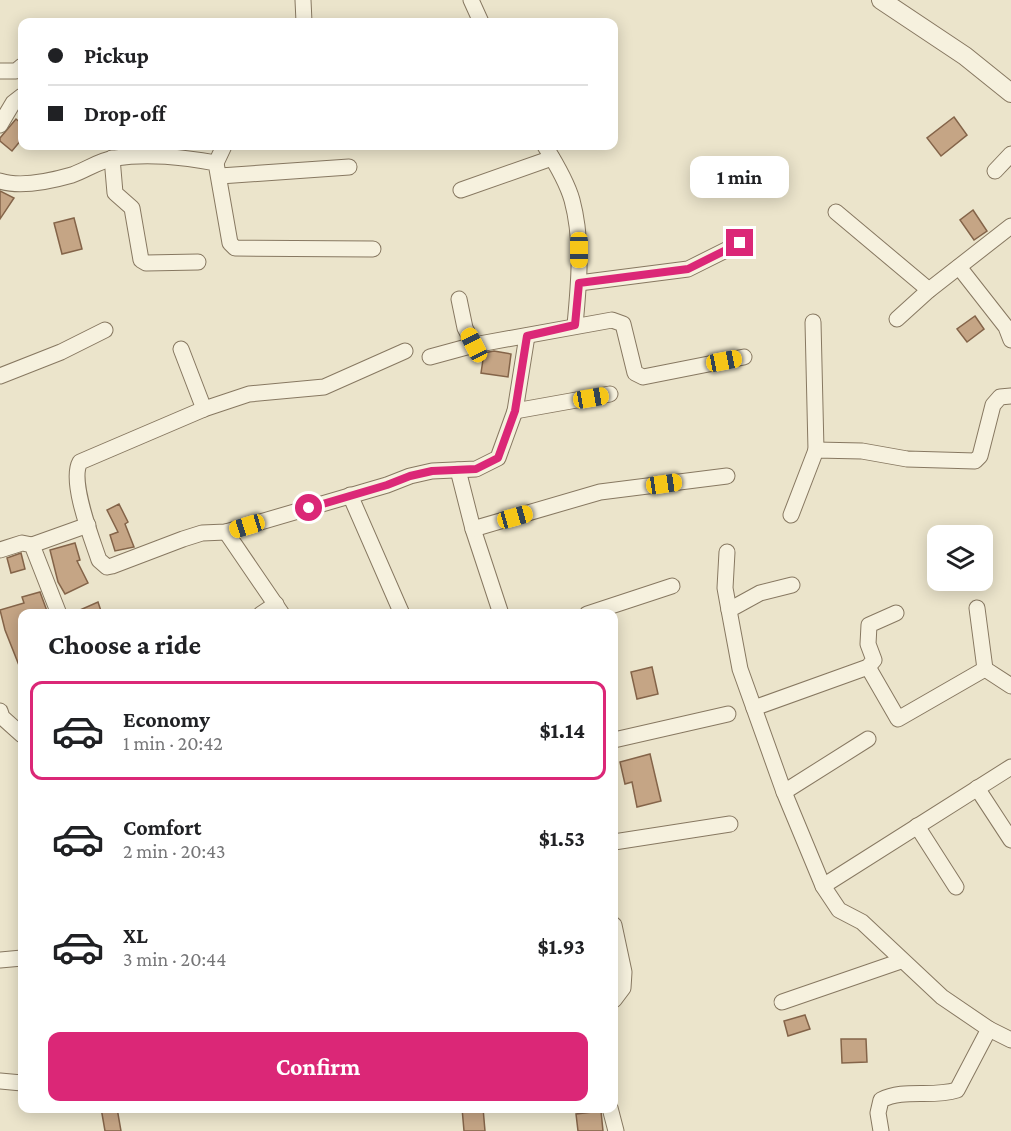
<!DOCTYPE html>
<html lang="en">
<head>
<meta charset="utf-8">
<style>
  body { margin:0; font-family:"Crimson Pro",serif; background:#f2f2f2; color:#202124; height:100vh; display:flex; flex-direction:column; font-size:22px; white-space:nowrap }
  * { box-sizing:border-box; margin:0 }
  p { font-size:20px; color:#757577 }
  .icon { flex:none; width:33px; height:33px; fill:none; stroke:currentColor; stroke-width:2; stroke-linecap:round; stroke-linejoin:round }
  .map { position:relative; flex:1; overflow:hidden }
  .details { position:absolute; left:18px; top:609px; width:600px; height:504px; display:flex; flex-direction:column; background:#fff; border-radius:12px; box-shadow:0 3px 15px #0003 }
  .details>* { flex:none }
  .banner { position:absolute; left:18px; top:18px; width:600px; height:132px; border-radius:12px; box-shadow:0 3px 15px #0003; display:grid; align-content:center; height:132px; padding:0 30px; background:#fff }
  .controls { position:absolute; left:927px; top:525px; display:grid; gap:12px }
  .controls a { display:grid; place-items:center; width:66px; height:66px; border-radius:12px; background:#fff; box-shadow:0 3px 15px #0003; font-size:30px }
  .end { position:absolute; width:27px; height:27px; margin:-14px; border:8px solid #db2777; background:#fff; box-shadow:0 0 0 3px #fff }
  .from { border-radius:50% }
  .bubble { position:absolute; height:42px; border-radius:12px; background:#fff; box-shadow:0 3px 15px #0003; font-size:20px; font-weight:700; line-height:42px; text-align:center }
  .car { position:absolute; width:18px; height:36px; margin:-18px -9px; border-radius:8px; box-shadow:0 0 4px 2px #0007; background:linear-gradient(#f5c518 24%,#345 0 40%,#f5c518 0 76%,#345 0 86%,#f5c518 0) }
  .banner b { display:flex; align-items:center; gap:21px; height:57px; font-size:22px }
  .banner b+b { border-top:2px solid #e0e0e0 }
  .banner i { width:15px; height:15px; background:#202124 }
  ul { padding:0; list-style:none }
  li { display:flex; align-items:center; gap:18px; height:99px; margin:0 12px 9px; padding:0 18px; border:3px solid transparent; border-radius:12px }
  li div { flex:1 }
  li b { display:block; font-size:22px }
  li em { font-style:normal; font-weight:700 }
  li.current { border-color:#db2777 }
  li>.icon { width:54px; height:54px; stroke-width:1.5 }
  h2 { padding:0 30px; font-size:27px; line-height:72px }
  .action { display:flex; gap:12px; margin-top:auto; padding:12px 30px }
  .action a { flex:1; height:69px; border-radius:12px; background:#db2777; color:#fff; font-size:24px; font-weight:700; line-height:69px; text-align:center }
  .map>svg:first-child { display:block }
  .building { fill:#c5a585; stroke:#846449; stroke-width:1.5 }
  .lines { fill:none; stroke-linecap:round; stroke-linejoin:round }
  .minor-casing { stroke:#877861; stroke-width:17 }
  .tertiary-casing { stroke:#877861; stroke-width:20 }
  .minor { stroke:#f6f1de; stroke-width:15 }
  .tertiary { stroke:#f6f1de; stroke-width:18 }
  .route { stroke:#db2777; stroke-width:8 }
</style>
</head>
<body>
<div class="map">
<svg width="1011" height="1131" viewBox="0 0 1011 1131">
  <rect width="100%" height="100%" fill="#ebe4cb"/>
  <g class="building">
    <path d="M 954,117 L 967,135 L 941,156 L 927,138 Z"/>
    <path d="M 16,119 L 22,124 L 22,139 L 12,151 L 0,141 L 0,138 Z"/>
    <path d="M 0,191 L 14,198 L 0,219 Z"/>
    <path d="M 973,210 L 987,231 L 974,240 L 960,220 Z"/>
    <path d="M 74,218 L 82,249 L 62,254 L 54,223 Z"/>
    <path d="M 975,316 L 984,329 L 967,342 L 957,329 Z"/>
    <path d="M 494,351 L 511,354 L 508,377 L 481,373 L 484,353 Z"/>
    <path d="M 119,504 L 128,522 L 125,524 L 134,547 L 115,551 L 110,535 L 118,532 L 107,510 Z"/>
    <path d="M 75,543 L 80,560 L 77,561 L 88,583 L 65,594 L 58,582 L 50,550 Z"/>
    <path d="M 21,553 L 25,569 L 11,573 L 7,558 Z"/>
    <path d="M 40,592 L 47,611 L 22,614 L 22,673 L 5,630 L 0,610 L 24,603 L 22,597 Z"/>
    <path d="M 98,602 L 102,614 L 71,614 Z"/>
    <path d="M 652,667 L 658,694 L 637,699 L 631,672 Z"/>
    <path d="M 650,754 L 661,801 L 637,807 L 632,782 L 625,784 L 620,762 Z"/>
    <path d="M 805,1015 L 810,1029 L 788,1036 L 784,1021 Z"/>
    <path d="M 841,1039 L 866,1039 L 867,1062 L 842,1063 Z"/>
    <path d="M 101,1108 L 117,1108 L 121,1131 L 105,1131 Z"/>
    <path d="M 462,1108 L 483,1108 L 485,1131 L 464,1131 Z"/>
    <path d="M 601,1111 L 603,1131 L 578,1131 L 576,1114 Z"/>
  </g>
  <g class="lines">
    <defs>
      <g id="minor">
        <path d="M 303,0 L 304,22"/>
        <path d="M 471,0 L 481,22"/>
        <path d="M 0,71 L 16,71 L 22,66"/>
        <path d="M 0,125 L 13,103 L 22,96"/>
        <path d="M 545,146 C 555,162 567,182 572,200 C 583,241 579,283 575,325"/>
        <path d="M 112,158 L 115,193 L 132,208 L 141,260 L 146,263 L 198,262"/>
        <path d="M 216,163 L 224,146"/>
        <path d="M 995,171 L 1011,154"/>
        <path d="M 220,176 L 349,167"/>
        <path d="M 0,181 C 21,188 51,181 72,175 C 86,170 100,160 115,158 C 149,153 182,157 216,163 L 230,243 L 235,248 L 373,249"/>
        <path d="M 461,190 L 552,158"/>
        <path d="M 836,212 L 929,290"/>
        <path d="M 959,267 L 1006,327 L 1011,340"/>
        <path d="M 579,283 L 688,269 L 740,243"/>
        <path d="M 459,299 L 465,328 L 474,345 L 612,320 L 623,324 L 635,373 L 643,377 L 744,357"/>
        <path d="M 897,319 L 929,290 L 1011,226"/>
        <path d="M 813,322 L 816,450"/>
        <path d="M 181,349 L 204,409"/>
        <path d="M 405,351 L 324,387 L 249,394 L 204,409 L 80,462 C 69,481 92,539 99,560 L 107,567 L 112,566 L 183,539 L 202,533 L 226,532 L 387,485 L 410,476 L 432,471 L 476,469 L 498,458 L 515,411 L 527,336"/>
        <path d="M 430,357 L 474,345"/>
        <path d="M 0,376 L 61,352 L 105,330"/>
        <path d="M 515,411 L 610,394"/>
        <path d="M 458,470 L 473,529 L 501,614"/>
        <path d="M 350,495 L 402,614"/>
        <path d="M 791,515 L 816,450 L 862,451 L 907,459 L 975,461 L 980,456 L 993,405 L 1000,397 L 1011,396"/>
        <path d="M 473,529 L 600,492 L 727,476"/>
        <path d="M 226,532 L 282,614"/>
        <path d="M 32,545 L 88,525"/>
        <path d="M 0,550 L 22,543 L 32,545 L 59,614"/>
        <path d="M 727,552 L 725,588 L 729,610"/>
        <path d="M 792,585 L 760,593 L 729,610 L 740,669 L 784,792 L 823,886 L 839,910 L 862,922 L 942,997 L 989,1029 L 1011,1040"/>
        <path d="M 977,608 L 985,669 L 1011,686"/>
        <path d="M 261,614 L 276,604"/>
        <path d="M 587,614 L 672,586"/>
        <path d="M 868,667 L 898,719 L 985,669"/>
        <path d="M 754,708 L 868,667 L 874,660 L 868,644 L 869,625 L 896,613"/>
        <path d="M 0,711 L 2,717 L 22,735"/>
        <path d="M 614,740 L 728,714"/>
        <path d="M 977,788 L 1011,840"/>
        <path d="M 784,792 L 868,739"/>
        <path d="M 917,826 L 956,887"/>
        <path d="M 614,842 L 730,824"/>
        <path d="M 823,886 L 1011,767"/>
        <path d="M 614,925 L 624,972 L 623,988 L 614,1000"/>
        <path d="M 0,960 L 22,958"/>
        <path d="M 782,1002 L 901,961"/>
        <path d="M 0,1081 L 22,1083"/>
        <path d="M 610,1108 L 616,1131"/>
        <path d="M 881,1131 L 878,1113 L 881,1100 C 904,1088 932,1098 957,1090 L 989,1029"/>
      </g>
      <path id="tertiary" d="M 881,0 L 965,56 L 1011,93"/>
    </defs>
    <use href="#minor" class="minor-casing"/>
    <use href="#tertiary" class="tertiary-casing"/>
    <use href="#minor" class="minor"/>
    <use href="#tertiary" class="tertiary"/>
  </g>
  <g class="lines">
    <path class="route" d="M 309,508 L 387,485 L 410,476 L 432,471 L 476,469 L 498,458 L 515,411 L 527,336 L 575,325 L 579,283 L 688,269 L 740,243"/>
  </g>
</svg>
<div class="controls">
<a><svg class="icon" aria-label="layers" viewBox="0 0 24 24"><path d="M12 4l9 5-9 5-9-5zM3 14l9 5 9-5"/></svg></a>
</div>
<i class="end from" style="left:309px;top:508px"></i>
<i class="end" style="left:740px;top:243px"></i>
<div class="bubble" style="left:690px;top:156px;width:99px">1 min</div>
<i class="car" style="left:579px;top:250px;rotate:180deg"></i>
<i class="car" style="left:474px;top:345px;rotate:333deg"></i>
<i class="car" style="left:724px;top:361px;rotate:79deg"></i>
<i class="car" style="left:591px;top:398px;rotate:80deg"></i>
<i class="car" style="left:664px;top:484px;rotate:82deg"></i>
<i class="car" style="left:515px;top:517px;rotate:74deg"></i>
<i class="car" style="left:247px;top:526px;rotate:253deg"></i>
<div class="banner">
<b><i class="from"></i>Pickup</b>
<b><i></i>Drop-off</b>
</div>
<section class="details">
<h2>Choose a ride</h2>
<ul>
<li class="current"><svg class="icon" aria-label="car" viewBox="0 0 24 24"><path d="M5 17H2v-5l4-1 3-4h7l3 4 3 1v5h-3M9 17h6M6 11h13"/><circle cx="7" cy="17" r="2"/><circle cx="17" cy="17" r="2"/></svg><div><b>Economy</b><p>1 min · 20:42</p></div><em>$1.14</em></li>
<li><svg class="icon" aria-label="car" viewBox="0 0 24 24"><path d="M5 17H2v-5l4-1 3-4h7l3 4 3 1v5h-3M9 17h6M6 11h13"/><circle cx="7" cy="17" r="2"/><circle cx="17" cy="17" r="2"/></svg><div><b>Comfort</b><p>2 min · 20:43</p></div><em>$1.53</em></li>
<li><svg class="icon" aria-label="car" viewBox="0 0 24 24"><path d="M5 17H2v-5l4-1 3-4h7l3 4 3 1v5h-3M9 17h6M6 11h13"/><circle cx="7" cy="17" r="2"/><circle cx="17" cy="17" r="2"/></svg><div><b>XL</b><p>3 min · 20:44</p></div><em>$1.93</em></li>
</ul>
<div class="action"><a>Confirm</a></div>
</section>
</div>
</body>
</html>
